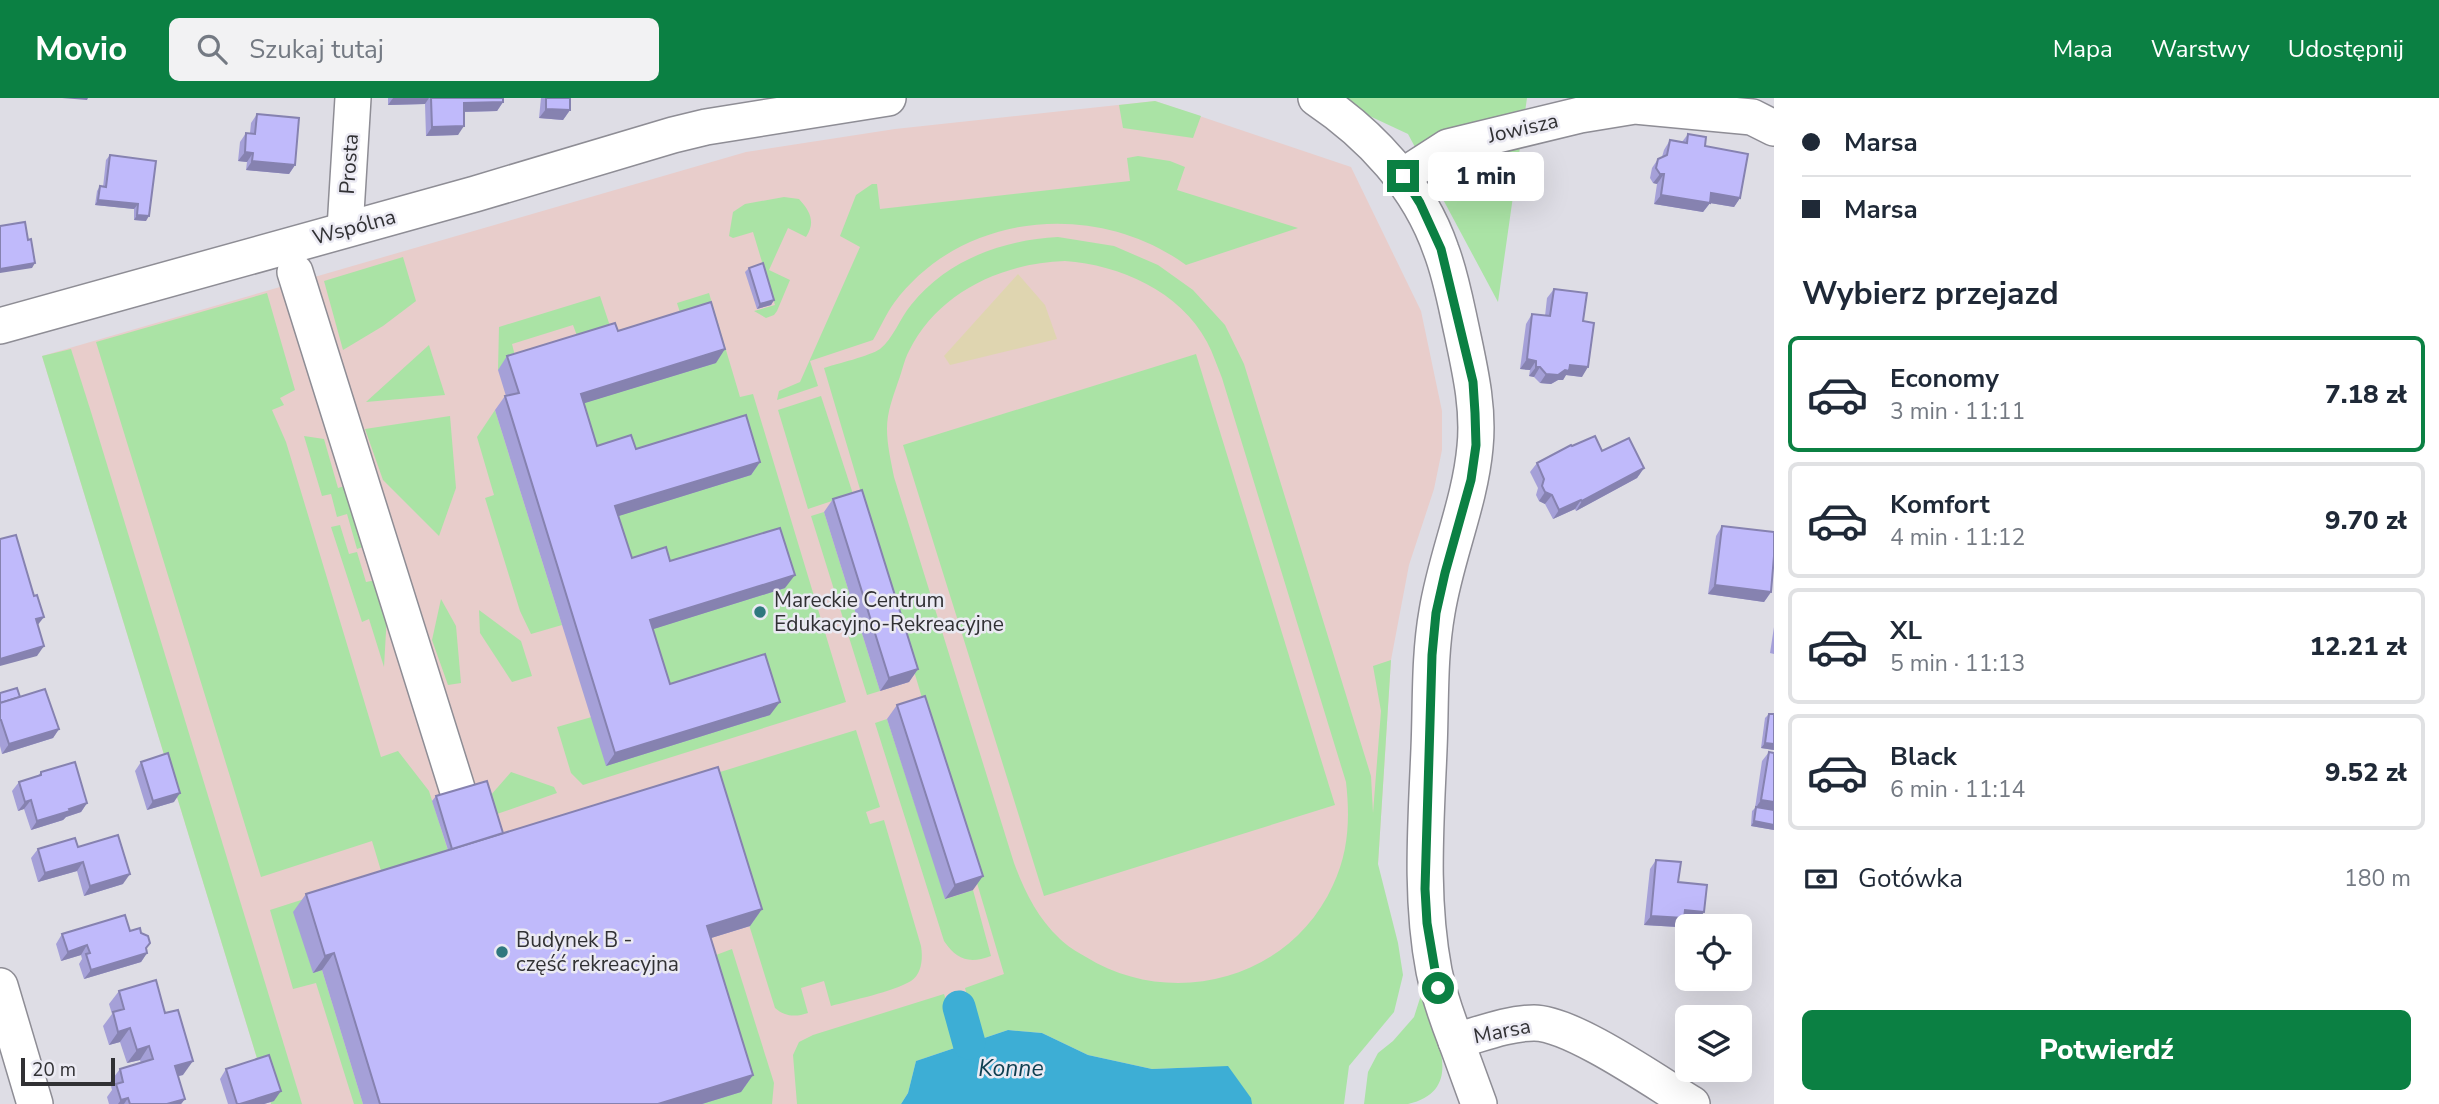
<!DOCTYPE html>
<html lang="pl">
<head>
<meta charset="utf-8">
<style>
  body { margin:0; font-family:"Nunito Sans",sans-serif; background:#f2f2f3; color:#1f2937; height:100vh; display:flex; flex-direction:column; font-size:26px; white-space:nowrap }
  * { box-sizing:border-box; margin:0 }
  p { font-size:23px; color:#747a83 }
  .icon { flex:none; width:38px; height:38px; fill:none; stroke:currentColor; stroke-width:2; stroke-linecap:round; stroke-linejoin:round }
  .map { position:relative; flex:1; overflow:hidden }
  .drawer { display:flex; flex-direction:column; background:#fff; width:665px }
  .drawer>* { flex:none }
  .banner { display:grid; align-content:center; height:154px; padding:0 28px; background:#fff }
  .fabs { position:absolute; left:1675px; top:816px; display:grid; gap:14px }
  .fabs a { display:grid; place-items:center; width:77px; height:77px; border-radius:10px; background:#fff; box-shadow:0 7px 28px #0002; font-size:35px }
  .scale { position:absolute; left:21px; bottom:18px; width:94px; box-sizing:border-box; padding-left:7px; border:4px solid #313134; border-top:0; font-size:19px; line-height:24px; white-space:nowrap; color:#313134; -webkit-text-stroke:5px #ebeaf3; paint-order:stroke }
  .end { position:absolute; width:32px; height:32px; margin:-16px; border:9px solid #0b8043; background:#fff; box-shadow:0 0 0 4px #fff }
  .from { border-radius:50% }
  .bubble { position:absolute; height:49px; border-radius:10px; background:#fff; box-shadow:0 7px 28px #0002; font-size:23px; font-weight:800; line-height:49px; text-align:center }
  .banner b { display:flex; align-items:center; gap:24px; height:66px; font-size:26px }
  .banner b+b { border-top:2px solid #e0e1e3 }
  .banner i { width:18px; height:18px; background:#1f2937 }
  ul { padding:0; list-style:none }
  li { display:flex; align-items:center; gap:21px; height:116px; margin:0 14px 10px; padding:0 14px; border:4px solid #e0e1e3; border-radius:10px }
  li div { flex:1 }
  li b { display:block; font-size:26px }
  li em { font-style:normal; font-weight:800 }
  li.selected { border-color:#0b8043 }
  li>.icon { width:63px; height:63px; stroke-width:1.5 }
  h2 { padding:0 28px; font-size:32px; line-height:84px }
  .pay { display:flex; align-items:center; gap:18px; height:77px; padding:0 28px; font-size:26px }
  .pay p { margin-inline-start:auto }
  .button { display:flex; gap:14px; margin-top:auto; padding:14px 28px }
  .button a { flex:1; height:80px; border-radius:10px; background:#0b8043; color:#fff; font-size:28px; font-weight:800; line-height:80px; text-align:center }
  header { display:flex; align-items:center; gap:42px; box-sizing:border-box; height:98px; padding:0 35px; background:#0b8043; color:#fff }
  header strong { font-size:33px }
  nav { display:flex; gap:38px; margin-inline-start:auto; font-size:24px }
  .search { width:490px; height:63px; background:#f2f2f3; display:flex; align-items:center; gap:18px; box-sizing:border-box; padding:0 24px; border-radius:10px; color:#747a83; font-size:26px }
  main { display:flex; flex:1; min-height:0 }
  .map>svg:first-child { display:block }
  .education { fill:#e8cdcb }
  .green { fill:#aae3a5; fill-rule:evenodd }
  .sand { fill:#dfd5b0 }
  .water { fill:#3daed5 }
  .lines { fill:none; stroke-linecap:round; stroke-linejoin:round }
  .canal { stroke:#3daed5; stroke-width:33 }
  .minor-casing { stroke:#8e8d95; stroke-width:38 }
  .minor { stroke:#fff; stroke-width:35 }
  .wall { fill:#a5a0d8 }
  .shaded-wall { fill:#8682b0 }
  .building { fill:#c0bafb; stroke:#8682b0; stroke-width:2 }
  .route { stroke:#0b8043; stroke-width:9 }
  .poi-dot { fill:#2f787e; stroke:#ebeaf3; stroke-width:2.5 }
  .labels { text-anchor:middle; dominant-baseline:central; stroke-width:5; stroke-linejoin:round; paint-order:stroke }
  .street-label { font-size:21px; fill:#313134; stroke:#ebeaf3 }
  .poi-label { font-size:21px; fill:#313134; stroke:#ebeaf3; text-anchor:start }
  .water-label { font-size:23px; font-style:italic; fill:#0e3f50; stroke:#ebeaf3 }
</style>
</head>
<body>
<header>
<strong>Movio</strong>
<div class="search"><svg class="icon" aria-label="search" viewBox="0 0 24 24"><circle cx="10" cy="10" r="6"/><path d="M15 15l6 6"/></svg>Szukaj tutaj</div>
<nav><a>Mapa</a><a>Warstwy</a><a>Udostępnij</a></nav>
</header>
<main>
<div class="map">
<svg width="1774" height="1006" viewBox="0 0 1774 1006">
  <rect width="100%" height="100%" fill="#dedde5"/>
  <path class="education" d="M 1155,3 L 1351,69 L 1421,213 L 1442,313 L 1442,352 L 1434,391 L 1409,467 L 1391,562 L 1378,766 L 1315,891 L 1050,895 L 835,1006 L 271,1006 L 42,258 L 746,54 L 895,31 Z"/>
  <g class="green">
    <path d="M 1331,0 L 1527,0 L 1498,204 L 1408,36 Z"/>
    <path d="M 1155,3 L 1201,18 L 1193,40 L 1123,30 L 1119,7 Z"/>
    <path d="M 1138,58 L 1170,63 L 1185,69 L 1177,92 L 1298,130 L 1186,167 C 1097,102 962,113 894,205 C 886,216 880,230 873,242 L 810,263 L 818,288 L 777,302 L 779,293 L 800,284 L 860,149 L 840,138 L 856,97 L 872,86 L 877,86 L 880,111 L 1130,83 L 1127,60 Z"/>
    <path d="M 784,99 L 799,101 C 810,113 816,124 806,139 L 788,130 L 769,172 L 790,182 L 777,213 L 774,217 L 766,220 L 754,213 L 775,207 L 753,134 L 733,140 L 729,138 L 733,114 L 745,106 Z"/>
    <path d="M 1058,139 L 1114,148 L 1158,167 L 1193,192 L 1225,227 L 1244,266 L 1371,678 L 1373,715 L 1381,613 L 1373,568 L 1391,562 L 1378,766 L 1398,845 L 1403,877 L 1394,914 L 1349,968 L 1344,1006 L 1244,1006 L 1203,969 L 1152,971 L 1088,957 L 1042,935 L 1008,932 L 916,963 L 908,995 L 901,1006 L 797,1006 L 793,957 L 799,944 L 813,937 L 944,896 L 948,908 L 968,902 L 965,890 L 1004,876 L 824,270 C 836,266 870,258 880,251 C 893,241 900,220 911,207 C 947,162 1002,142 1058,139 ZM 1065,163 C 1120,167 1180,193 1207,244 C 1213,255 1217,268 1222,280 L 1346,684 C 1350,719 1349,754 1333,787 C 1290,882 1172,912 1086,859 C 1077,854 1067,848 1060,841 C 1037,819 1025,794 1014,765 L 894,379 C 891,363 887,347 887,331 C 887,314 893,299 898,284 C 902,274 904,262 909,253 C 938,194 1002,165 1065,163 Z"/>
    <path d="M 403,159 L 416,203 L 383,228 L 343,252 L 324,183 Z"/>
    <path d="M 267,195 L 295,292 L 280,300 L 284,307 L 272,312 L 286,344 L 381,659 L 398,653 L 429,693 L 452,765 L 294,814 L 313,874 L 322,872 L 363,1006 L 354,1006 L 316,885 L 293,891 L 270,812 L 382,776 L 372,743 L 261,779 L 96,244 Z"/>
    <path d="M 709,195 L 740,299 L 753,296 L 846,604 L 583,687 L 571,675 L 557,629 L 661,599 L 572,309 L 683,224 L 677,205 Z"/>
    <path d="M 600,198 L 612,234 L 643,225 L 652,233 L 580,246 L 573,227 L 512,246 L 517,266 L 498,272 L 499,229 Z"/>
    <path d="M 429,247 L 445,297 L 366,304 Z"/>
    <path d="M 71,251 L 91,314 L 302,1006 L 271,1006 L 42,258 Z"/>
    <path d="M 1196,256 L 1335,707 L 1044,798 L 903,347 Z"/>
    <path d="M 821,298 L 853,396 L 808,411 L 778,312 Z"/>
    <path d="M 495,312 L 562,527 L 531,536 L 520,513 L 485,400 L 494,397 L 477,339 Z"/>
    <path d="M 450,318 L 456,390 L 439,438 L 383,382 L 365,331 Z"/>
    <path d="M 304,338 L 324,341 L 338,390 L 348,387 L 366,448 L 357,451 L 347,416 L 337,419 L 331,396 L 322,398 Z"/>
    <path d="M 824,414 L 880,593 L 867,597 L 811,418 Z"/>
    <path d="M 340,427 L 349,456 L 357,454 L 366,484 L 376,482 L 387,516 L 384,569 L 369,521 L 362,524 L 331,429 Z"/>
    <path d="M 441,501 L 456,528 L 461,585 L 448,587 L 432,542 Z"/>
    <path d="M 479,512 L 521,543 L 532,578 L 512,584 L 480,535 Z"/>
    <path d="M 887,621 L 946,801 L 973,792 L 991,858 C 969,866 957,862 944,843 L 875,625 Z"/>
    <path d="M 856,632 L 880,709 L 866,714 L 870,726 L 884,722 L 921,848 C 923,860 922,876 911,883 C 892,894 853,902 831,908 L 824,883 L 801,890 L 808,915 C 796,919 785,919 775,910 L 705,686 L 500,742 Z"/>
    <path d="M 511,674 L 554,689 L 557,695 L 497,716 L 490,698 Z"/>
    <path d="M 732,851 L 774,985 L 772,1006 L 702,1006 L 700,863 Z"/>
    <path d="M 1421,897 C 1434,935 1468,992 1408,1006 C 1394,1006 1377,1006 1364,1006 L 1368,974 L 1378,955 L 1393,943 L 1414,919 Z"/>
  </g>
  <path class="sand" d="M 1018,176 L 1045,207 L 1057,241 L 950,267 L 944,258 Z"/>
  <path class="water" d="M 1008,932 L 1042,935 L 1088,957 L 1152,971 L 1228,968 L 1251,1000 L 1252,1006 L 901,1006 L 908,995 L 916,963 Z"/>
  <g class="lines">
    <path class="canal" d="M 959,909 L 969,945"/>
    <defs>
      <g id="minor">
        <path d="M 1316,0 C 1371,37 1419,88 1441,152 C 1451,178 1456,207 1462,234 C 1470,272 1479,310 1475,349 C 1470,405 1446,458 1437,514 C 1429,559 1431,606 1429,651 C 1426,725 1420,800 1434,873 C 1439,897 1447,920 1456,943 C 1481,936 1508,925 1534,925 C 1572,925 1657,985 1692,1006"/>
        <path d="M 1403,78 L 1448,49 L 1580,17 L 1635,8 L 1752,19 L 1774,30"/>
        <path d="M 345,131 L 353,0"/>
        <path d="M 295,174 L 471,735"/>
        <path d="M 0,228 L 475,96 L 673,37 L 706,29 L 888,0"/>
        <path d="M 0,888 L 35,1006"/>
        <path d="M 1456,943 L 1479,1006"/>
      </g>
    </defs>
    <use href="#minor" class="minor-casing"/>
    <use href="#minor" class="minor"/>
  </g>
  <g class="wall">
    <path d="M 388,0 L 503,0 L 503,4 L 497,13 L 464,14 L 458,37 L 426,38 L 425,6 L 388,7 Z"/>
    <path d="M 541,0 L 570,0 L 570,12 L 563,22 L 539,20 Z"/>
    <path d="M 257,16 L 295,67 L 289,76 L 246,72 L 247,64 L 238,63 L 240,44 L 246,35 L 250,35 L 251,25 Z"/>
    <path d="M 1688,36 L 1705,48 L 1740,100 L 1734,109 L 1710,105 L 1703,114 L 1654,106 L 1657,86 L 1653,85 L 1650,80 L 1652,70 L 1658,61 L 1662,59 L 1664,52 L 1670,42 L 1682,44 Z"/>
    <path d="M 110,57 L 146,123 L 134,122 L 134,111 L 95,107 L 97,93 L 100,88 L 103,89 L 106,62 Z"/>
    <path d="M 749,170 L 774,202 L 771,207 L 757,211 L 745,174 Z"/>
    <path d="M 1554,191 L 1583,223 L 1582,279 L 1566,277 L 1563,282 L 1558,282 L 1551,286 L 1540,285 L 1534,279 L 1529,278 L 1530,272 L 1520,271 L 1526,226 L 1532,216 L 1545,218 L 1547,200 Z"/>
    <path d="M 618,233 L 716,265 L 584,305 L 597,348 L 760,364 L 751,377 L 618,418 L 632,460 L 670,463 L 785,490 L 653,531 L 670,586 L 770,617 L 606,668 L 495,312 L 505,298 L 506,298 L 498,272 L 507,258 Z"/>
    <path d="M 1572,348 L 1602,353 L 1644,370 L 1637,380 L 1576,413 L 1575,411 L 1553,421 L 1545,406 L 1539,403 L 1536,397 L 1538,390 L 1530,374 L 1537,365 Z"/>
    <path d="M 833,401 L 918,571 L 909,584 L 880,593 L 824,414 Z"/>
    <path d="M 1722,428 L 1771,494 L 1764,504 L 1708,496 L 1716,438 Z"/>
    <path d="M 1774,529 L 1774,556 L 1770,555 Z"/>
    <path d="M 0,595 L 20,599 L 59,631 L 53,640 L 2,656 L 0,648 Z"/>
    <path d="M 897,607 L 973,792 L 945,801 L 887,621 Z"/>
    <path d="M 1769,616 L 1774,616 L 1774,652 L 1761,650 L 1765,620 Z"/>
    <path d="M 1769,654 L 1774,655 L 1774,732 L 1751,728 L 1752,713 L 1755,710 L 1762,663 Z"/>
    <path d="M 141,664 L 174,704 L 147,712 L 135,673 Z"/>
    <path d="M 41,674 L 87,705 L 81,714 L 66,719 L 63,722 L 31,732 L 24,711 L 18,713 L 12,693 L 19,684 L 38,678 Z"/>
    <path d="M 436,698 L 503,735 L 762,811 L 750,828 L 711,840 L 753,977 L 741,994 L 702,1006 L 363,1006 L 322,872 L 313,875 L 293,814 L 306,796 L 448,752 L 432,703 Z"/>
    <path d="M 78,749 L 123,786 L 84,798 L 77,773 L 38,784 L 31,760 L 38,751 Z"/>
    <path d="M 1656,762 L 1678,784 L 1698,823 L 1683,822 L 1678,829 L 1644,827 L 1650,771 Z"/>
    <path d="M 130,833 L 141,835 L 150,845 L 146,851 L 147,855 L 141,864 L 84,881 L 79,866 L 82,861 L 81,857 L 61,863 L 56,846 L 62,836 Z"/>
    <path d="M 119,893 L 183,977 L 178,978 L 185,1001 L 181,1006 L 109,1006 L 107,999 L 112,992 L 110,984 L 120,971 L 141,965 L 140,962 L 127,965 L 120,944 L 109,947 L 103,928 L 112,916 L 109,906 Z"/>
    <path d="M 226,971 L 274,1003 L 264,1006 L 228,1006 L 220,981 Z"/>
  </g>
  <g class="shaded-wall">
    <path d="M 62,0 L 88,0 L 87,2 Z"/>
    <path d="M 393,0 L 429,0 L 425,6 L 388,7 Z"/>
    <path d="M 503,4 L 497,13 L 457,14 L 464,5 Z"/>
    <path d="M 546,11 L 570,12 L 563,22 L 539,20 Z"/>
    <path d="M 464,28 L 458,37 L 426,38 L 432,29 Z"/>
    <path d="M 245,54 L 253,55 L 247,64 L 238,63 Z"/>
    <path d="M 252,63 L 295,67 L 289,76 L 246,72 Z"/>
    <path d="M 1660,76 L 1664,76 L 1657,86 L 1653,85 Z"/>
    <path d="M 1711,95 L 1740,100 L 1734,109 L 1710,105 L 1703,114 L 1654,106 L 1661,97 Z"/>
    <path d="M 98,102 L 138,106 L 134,111 L 95,107 Z"/>
    <path d="M 137,117 L 149,118 L 146,123 L 134,122 Z"/>
    <path d="M 35,165 L 32,170 L 0,175 L 0,171 Z"/>
    <path d="M 774,202 L 771,207 L 757,211 L 760,206 Z"/>
    <path d="M 725,251 L 716,265 L 572,309 L 581,296 Z"/>
    <path d="M 1527,261 L 1536,263 L 1530,272 L 1520,271 Z"/>
    <path d="M 1570,267 L 1588,269 L 1582,279 L 1566,277 L 1563,282 L 1558,282 L 1551,286 L 1540,285 L 1546,276 Z"/>
    <path d="M 1536,269 L 1540,269 L 1534,279 L 1529,278 Z"/>
    <path d="M 760,364 L 751,377 L 606,422 L 615,408 Z"/>
    <path d="M 1644,370 L 1637,380 L 1576,413 L 1582,403 Z"/>
    <path d="M 1545,394 L 1552,397 L 1545,406 L 1539,403 Z"/>
    <path d="M 1581,402 L 1575,411 L 1553,421 L 1559,412 Z"/>
    <path d="M 795,477 L 785,490 L 641,535 L 650,522 Z"/>
    <path d="M 1715,487 L 1771,494 L 1764,504 L 1708,496 Z"/>
    <path d="M 44,519 L 37,528 L 36,521 Z"/>
    <path d="M 44,548 L 37,558 L 0,568 L 0,561 Z"/>
    <path d="M 918,571 L 909,584 L 880,593 L 889,580 Z"/>
    <path d="M 780,604 L 770,617 L 606,668 L 615,655 Z"/>
    <path d="M 59,631 L 53,640 L 2,656 L 9,646 Z"/>
    <path d="M 1765,645 L 1774,646 L 1774,652 L 1761,650 Z"/>
    <path d="M 180,695 L 174,704 L 147,712 L 153,703 Z"/>
    <path d="M 31,702 L 24,711 L 18,713 L 25,704 Z"/>
    <path d="M 1761,702 L 1774,704 L 1774,715 L 1755,711 Z"/>
    <path d="M 87,705 L 81,714 L 66,719 L 63,722 L 31,732 L 37,723 Z"/>
    <path d="M 1754,723 L 1774,727 L 1774,732 L 1751,728 Z"/>
    <path d="M 83,764 L 77,773 L 38,784 L 45,775 Z"/>
    <path d="M 130,776 L 123,786 L 84,798 L 90,788 Z"/>
    <path d="M 983,778 L 973,792 L 945,801 L 955,787 Z"/>
    <path d="M 762,811 L 750,828 L 695,845 L 707,828 Z"/>
    <path d="M 1685,812 L 1704,814 L 1698,823 L 1683,822 L 1678,829 L 1644,827 L 1651,818 Z"/>
    <path d="M 150,845 L 141,857 L 147,855 L 141,864 L 84,881 L 91,872 Z"/>
    <path d="M 87,847 L 81,857 L 61,863 L 68,854 Z"/>
    <path d="M 334,855 L 322,872 L 313,875 L 325,858 Z"/>
    <path d="M 130,930 L 120,944 L 109,947 L 118,934 Z"/>
    <path d="M 149,948 L 140,962 L 127,965 L 137,952 Z"/>
    <path d="M 193,963 L 183,977 L 165,981 L 175,968 Z"/>
    <path d="M 753,977 L 741,994 L 702,1006 L 658,1006 Z"/>
    <path d="M 281,993 L 274,1003 L 264,1006 L 240,1006 Z"/>
    <path d="M 128,1000 L 124,1006 L 118,1006 L 121,1002 Z"/>
    <path d="M 185,1001 L 181,1006 L 167,1006 Z"/>
  </g>
  <g class="building">
    <path d="M 431,0 L 503,0 L 503,4 L 464,5 L 464,28 L 432,29 Z"/>
    <path d="M 546,0 L 570,0 L 570,12 L 546,11 Z"/>
    <path d="M 257,16 L 299,20 L 295,67 L 252,63 L 253,55 L 245,54 L 246,35 L 255,36 Z"/>
    <path d="M 1688,36 L 1706,39 L 1705,48 L 1748,56 L 1740,100 L 1711,95 L 1710,105 L 1661,97 L 1664,76 L 1660,76 L 1656,70 L 1658,61 L 1667,57 L 1670,42 L 1687,45 Z"/>
    <path d="M 110,57 L 156,63 L 149,118 L 137,117 L 138,106 L 98,102 L 100,88 L 106,89 Z"/>
    <path d="M 25,124 L 28,142 L 31,141 L 35,165 L 0,171 L 0,128 Z"/>
    <path d="M 763,165 L 774,202 L 760,206 L 749,170 Z"/>
    <path d="M 1554,191 L 1587,195 L 1583,223 L 1594,225 L 1588,269 L 1570,267 L 1569,273 L 1565,272 L 1558,277 L 1546,276 L 1540,269 L 1536,269 L 1536,263 L 1527,261 L 1532,216 L 1550,218 Z"/>
    <path d="M 711,204 L 725,251 L 581,296 L 597,348 L 631,337 L 636,351 L 746,317 L 760,364 L 615,408 L 632,460 L 666,449 L 670,463 L 780,430 L 795,477 L 650,522 L 670,586 L 765,556 L 780,604 L 615,655 L 505,298 L 519,295 L 507,258 L 615,225 L 618,233 Z"/>
    <path d="M 1595,338 L 1602,353 L 1629,340 L 1644,370 L 1582,403 L 1581,402 L 1559,412 L 1552,397 L 1545,394 L 1542,388 L 1544,381 L 1537,365 L 1571,347 L 1572,348 Z"/>
    <path d="M 862,392 L 918,571 L 889,580 L 833,401 Z"/>
    <path d="M 1722,428 L 1774,434 L 1774,458 L 1771,494 L 1715,487 Z"/>
    <path d="M 16,437 L 34,498 L 37,497 L 44,519 L 36,521 L 44,548 L 0,561 L 0,441 Z"/>
    <path d="M 17,590 L 20,599 L 0,605 L 0,595 Z"/>
    <path d="M 45,591 L 59,631 L 9,646 L 1,622 L 0,622 L 0,605 Z"/>
    <path d="M 925,598 L 983,778 L 955,787 L 897,607 Z"/>
    <path d="M 1769,616 L 1774,616 L 1774,646 L 1765,645 Z"/>
    <path d="M 1769,654 L 1774,655 L 1774,704 L 1761,702 Z"/>
    <path d="M 168,655 L 180,695 L 153,703 L 141,664 Z"/>
    <path d="M 75,664 L 87,705 L 69,711 L 70,713 L 37,723 L 31,702 L 25,704 L 19,684 L 41,677 L 41,674 Z"/>
    <path d="M 718,669 L 762,811 L 707,828 L 753,977 L 658,1006 L 380,1006 L 334,855 L 325,858 L 306,796 Z"/>
    <path d="M 487,683 L 503,735 L 452,751 L 436,698 Z"/>
    <path d="M 1756,709 L 1774,712 L 1774,727 L 1754,723 Z"/>
    <path d="M 118,737 L 130,776 L 90,788 L 83,764 L 45,775 L 38,751 L 75,740 L 78,749 Z"/>
    <path d="M 1656,762 L 1681,764 L 1678,784 L 1707,787 L 1704,814 L 1685,812 L 1684,820 L 1651,818 Z"/>
    <path d="M 125,817 L 130,833 L 140,830 L 141,835 L 148,838 L 150,845 L 146,850 L 147,855 L 91,872 L 86,856 L 90,855 L 87,847 L 68,854 L 62,836 Z"/>
    <path d="M 156,882 L 165,915 L 178,912 L 193,963 L 175,968 L 185,1001 L 167,1006 L 130,1006 L 128,1000 L 121,1002 L 116,986 L 123,984 L 120,971 L 153,961 L 149,948 L 137,952 L 130,930 L 118,934 L 113,914 L 124,911 L 119,893 Z"/>
    <path d="M 269,957 L 281,993 L 240,1006 L 237,1006 L 226,971 Z"/>
  </g>
  <g class="lines">
    <path class="route" d="M 1403,78 L 1420,105 L 1441,151 L 1473,284 L 1475,315 L 1476,347 L 1471,382 L 1445,475 L 1436,515 L 1432,557 L 1425,791 L 1427,825 L 1438,890"/>
  </g>
  <g class="poi-dot">
    <circle cx="760" cy="514" r="7"/>
    <circle cx="502" cy="854" r="7"/>
  </g>
  <g class="labels">
    <g class="street-label">
      <text transform="translate(1523 30) rotate(-13)">Jowisza</text>
      <text transform="translate(349 66) rotate(-86)">Prosta</text>
      <text transform="translate(354 129) rotate(-15)">Wspólna</text>
      <text transform="translate(1502 933) rotate(-11)">Marsa</text>
    </g>
    <g class="poi-label">
      <text x="774" y="502">Mareckie Centrum<tspan x="774" dy="24">Edukacyjno-Rekreacyjne</tspan></text>
      <text x="516" y="842">Budynek B -<tspan x="516" dy="24">część rekreacyjna</tspan></text>
    </g>
    <g class="water-label">
      <text x="1011" y="970">Konne</text>
    </g>
  </g>
</svg>
<div class="fabs">
<a><svg class="icon" aria-label="locate" viewBox="0 0 24 24"><circle cx="12" cy="12" r="6"/><path d="M12 2v4M12 18v4M2 12h4M18 12h4"/></svg></a>
<a><svg class="icon" aria-label="layers" viewBox="0 0 24 24"><path d="M12 4l9 5-9 5-9-5zM3 14l9 5 9-5"/></svg></a>
</div>
<div class="scale">20 m</div>
<i class="end from" style="left:1438px;top:890px"></i>
<i class="end" style="left:1403px;top:78px"></i>
<div class="bubble" style="left:1428px;top:54px;width:116px">1 min</div>
</div>
<section class="drawer">
<div class="banner">
<b><i class="from"></i>Marsa</b>
<b><i></i>Marsa</b>
</div>
<h2>Wybierz przejazd</h2>
<ul>
<li class="selected"><svg class="icon" aria-label="car" viewBox="0 0 24 24"><path d="M5 17H2v-5l4-1 3-4h7l3 4 3 1v5h-3M9 17h6M6 11h13"/><circle cx="7" cy="17" r="2"/><circle cx="17" cy="17" r="2"/></svg><div><b>Economy</b><p>3 min · 11:11</p></div><em>7.18 zł</em></li>
<li><svg class="icon" aria-label="car" viewBox="0 0 24 24"><path d="M5 17H2v-5l4-1 3-4h7l3 4 3 1v5h-3M9 17h6M6 11h13"/><circle cx="7" cy="17" r="2"/><circle cx="17" cy="17" r="2"/></svg><div><b>Komfort</b><p>4 min · 11:12</p></div><em>9.70 zł</em></li>
<li><svg class="icon" aria-label="car" viewBox="0 0 24 24"><path d="M5 17H2v-5l4-1 3-4h7l3 4 3 1v5h-3M9 17h6M6 11h13"/><circle cx="7" cy="17" r="2"/><circle cx="17" cy="17" r="2"/></svg><div><b>XL</b><p>5 min · 11:13</p></div><em>12.21 zł</em></li>
<li><svg class="icon" aria-label="car" viewBox="0 0 24 24"><path d="M5 17H2v-5l4-1 3-4h7l3 4 3 1v5h-3M9 17h6M6 11h13"/><circle cx="7" cy="17" r="2"/><circle cx="17" cy="17" r="2"/></svg><div><b>Black</b><p>6 min · 11:14</p></div><em>9.52 zł</em></li>
</ul>
<div class="pay"><svg class="icon" aria-label="cash" viewBox="0 0 24 24"><path d="M3 7h18v10H3z"/><circle cx="12" cy="12" r="2"/></svg>Gotówka<p>180 m</p></div>
<div class="button"><a>Potwierdź</a></div>
</section>
</main>
</body>
</html>
